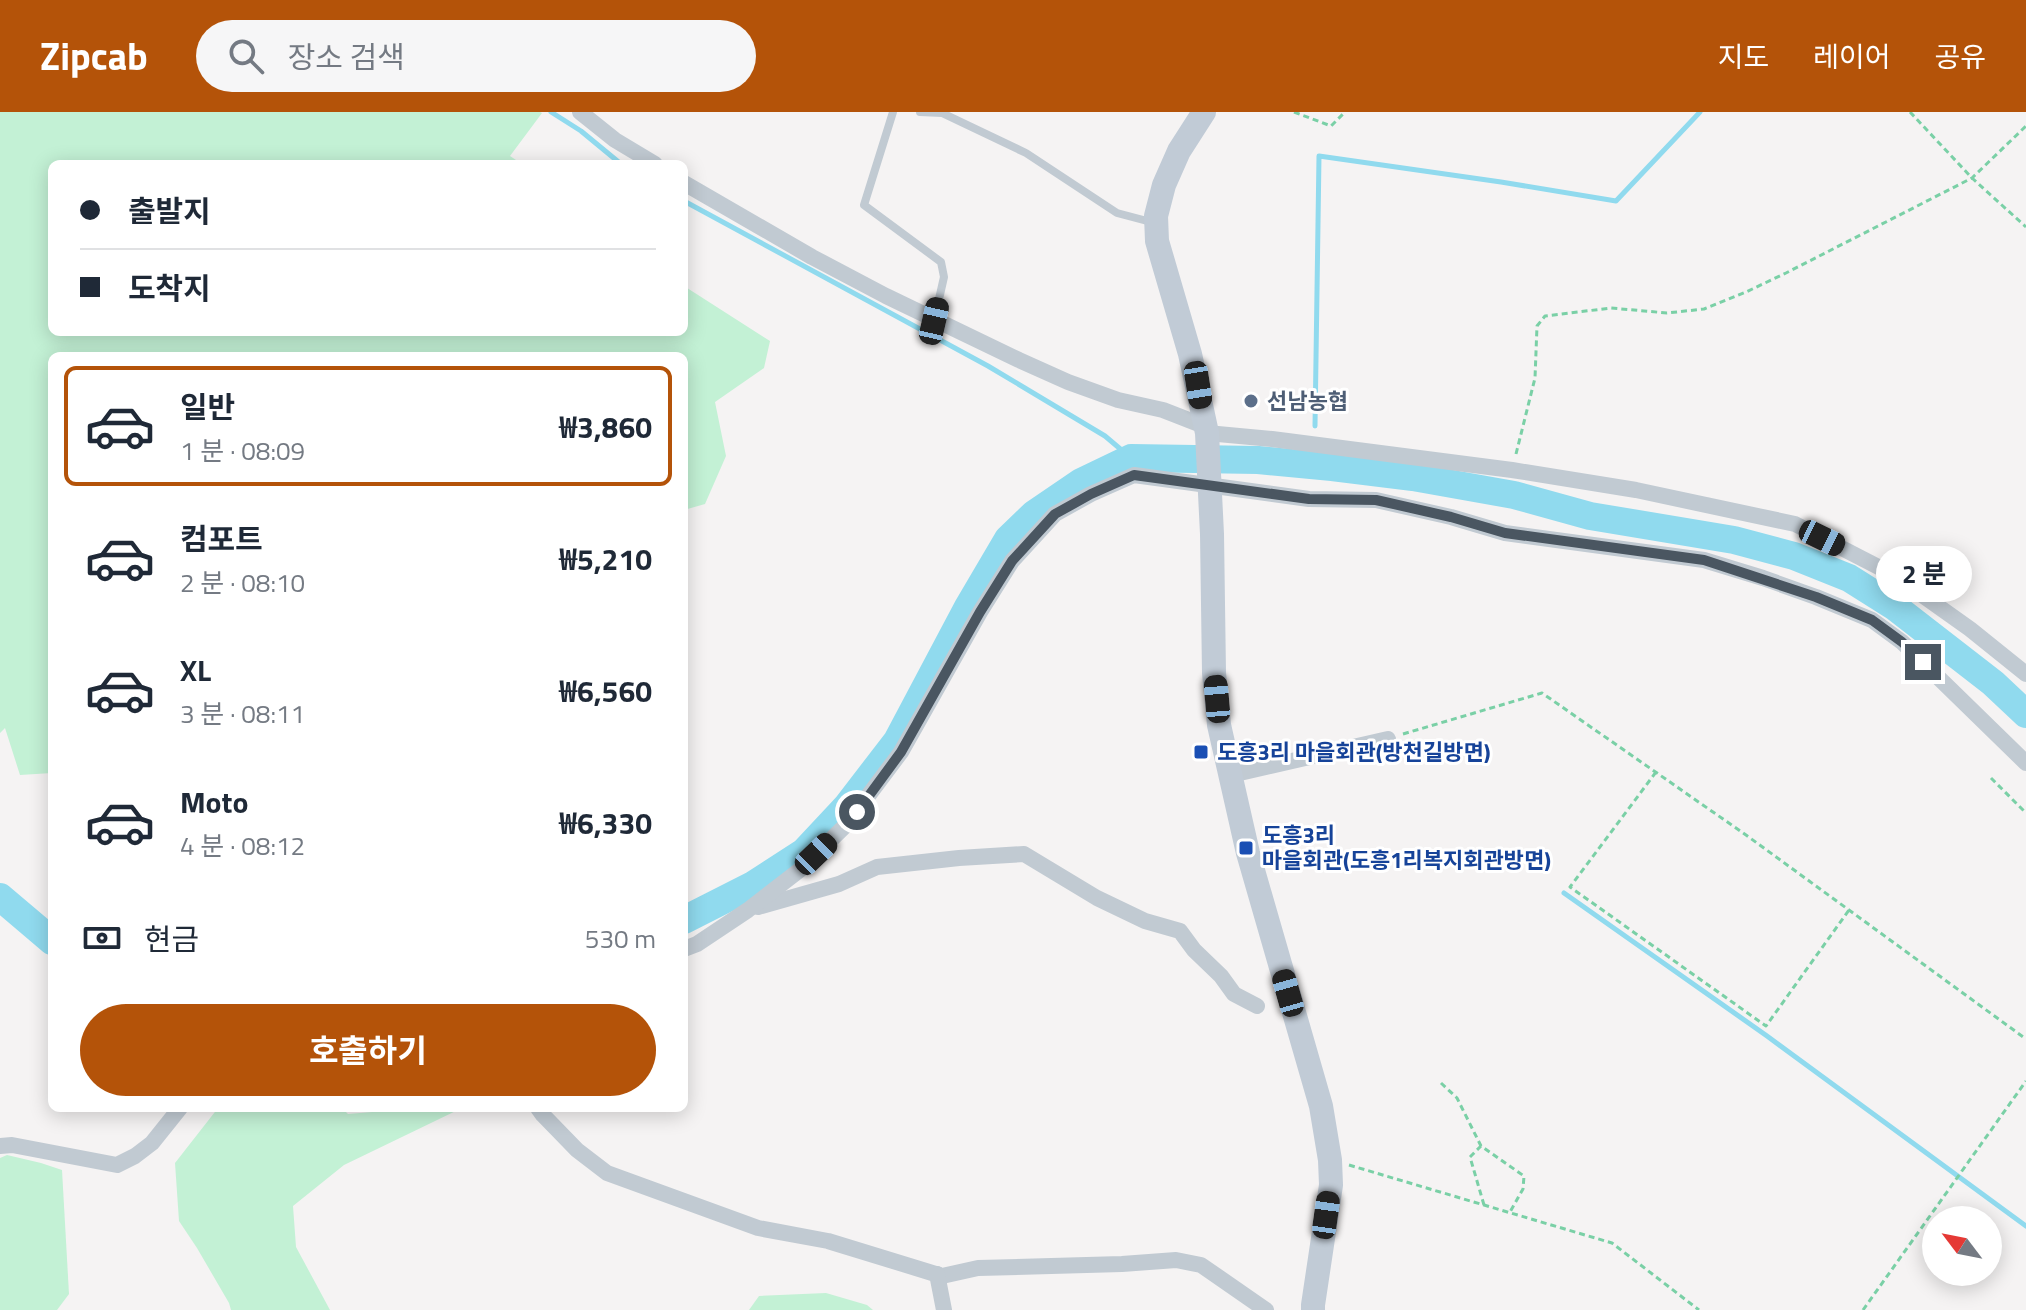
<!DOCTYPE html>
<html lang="ko">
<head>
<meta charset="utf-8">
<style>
  body { margin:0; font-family:"Titillium Web","Noto Sans KR",sans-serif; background:#f6f6f7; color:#1f2937; height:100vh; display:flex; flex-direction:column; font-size:30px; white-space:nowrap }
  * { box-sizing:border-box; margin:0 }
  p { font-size:26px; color:#747a83 }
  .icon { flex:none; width:44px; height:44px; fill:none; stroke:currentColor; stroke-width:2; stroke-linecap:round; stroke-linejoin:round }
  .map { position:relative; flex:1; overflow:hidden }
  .drawer { position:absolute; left:48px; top:240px; width:640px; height:760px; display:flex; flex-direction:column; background:#fff; border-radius:12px; box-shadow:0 4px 20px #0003 }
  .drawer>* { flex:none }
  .banner { position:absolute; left:48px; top:48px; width:640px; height:176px; border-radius:12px; box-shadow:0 4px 20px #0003; display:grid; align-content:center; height:176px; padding:0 32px; background:#fff }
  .needle { width:52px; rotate:302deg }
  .fabs { position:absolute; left:1922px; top:1094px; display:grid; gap:16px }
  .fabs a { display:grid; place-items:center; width:80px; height:80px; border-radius:50%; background:#fff; box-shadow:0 4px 20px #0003; font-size:40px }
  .end { position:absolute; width:36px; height:36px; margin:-18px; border:10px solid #4a5661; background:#fff; box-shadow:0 0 0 4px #fff }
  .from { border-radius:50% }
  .bubble { position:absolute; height:56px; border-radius:28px; background:#fff; box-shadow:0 4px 20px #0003; font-size:26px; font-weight:700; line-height:56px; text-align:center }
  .car { position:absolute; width:24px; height:48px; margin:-24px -12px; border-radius:10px; box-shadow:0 0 6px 2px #0007; background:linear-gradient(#222 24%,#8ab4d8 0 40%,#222 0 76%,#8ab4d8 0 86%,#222 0) }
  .banner b { display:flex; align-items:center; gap:28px; height:76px; font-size:30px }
  .banner b+b { border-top:2px solid #e0e1e3 }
  .banner i { width:20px; height:20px; background:#1f2937 }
  ul { padding:14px 0 0; list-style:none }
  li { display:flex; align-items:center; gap:24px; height:120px; margin:0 16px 12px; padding:0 16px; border:4px solid transparent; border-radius:12px }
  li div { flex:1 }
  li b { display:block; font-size:30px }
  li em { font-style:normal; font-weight:700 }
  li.active { border-color:#b45309 }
  li>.icon { width:72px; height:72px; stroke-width:1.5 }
  .pay { display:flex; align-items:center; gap:20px; height:88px; padding:0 32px; font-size:30px }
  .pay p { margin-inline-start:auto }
  .button { display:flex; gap:16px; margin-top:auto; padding:16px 32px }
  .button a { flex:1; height:92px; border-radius:48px; background:#b45309; color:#fff; font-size:32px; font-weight:700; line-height:92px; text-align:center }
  header { display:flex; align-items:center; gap:48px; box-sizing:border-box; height:112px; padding:0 40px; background:#b45309; color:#fff }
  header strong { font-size:38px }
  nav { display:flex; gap:44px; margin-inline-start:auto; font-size:28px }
  .search { width:560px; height:72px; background:#f6f6f7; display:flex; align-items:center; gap:20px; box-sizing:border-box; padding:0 28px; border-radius:44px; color:#747a83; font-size:30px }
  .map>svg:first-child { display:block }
  .green { fill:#c3f1d5 }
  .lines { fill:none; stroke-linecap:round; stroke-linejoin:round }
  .stream { stroke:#90daee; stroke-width:5 }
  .river { stroke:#90daee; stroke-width:28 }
  .path { stroke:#7ad0a6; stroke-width:3; stroke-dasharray:6 4; stroke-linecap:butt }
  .lane { stroke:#c1cad2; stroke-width:8 }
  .street { stroke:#c1cad2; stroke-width:16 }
  .secondary { stroke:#c1cbd6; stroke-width:24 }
  .route { stroke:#4a5661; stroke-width:10 }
  .service-dot { fill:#5c6f8a; stroke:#fff; stroke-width:3 }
  .transit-dot { fill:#1a4fb4; stroke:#fff; stroke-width:3 }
  .labels { text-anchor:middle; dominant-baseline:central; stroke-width:6; stroke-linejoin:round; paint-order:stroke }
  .service-label { font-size:22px; font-weight:bold; fill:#4e5e75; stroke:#fff; text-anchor:start }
  .transit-label { font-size:22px; font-weight:bold; fill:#164399; stroke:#fff; text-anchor:start }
</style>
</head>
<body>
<header>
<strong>Zipcab</strong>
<div class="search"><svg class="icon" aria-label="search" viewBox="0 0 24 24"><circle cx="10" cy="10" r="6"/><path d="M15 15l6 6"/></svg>장소 검색</div>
<nav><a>지도</a><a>레이어</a><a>공유</a></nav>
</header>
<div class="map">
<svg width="2026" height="1198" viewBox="0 0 2026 1198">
  <rect width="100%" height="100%" fill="#f5f3f3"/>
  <g class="green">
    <path d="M 0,0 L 540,0 L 542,1 L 510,44 L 522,52 L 52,52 L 52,220 L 684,220 L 684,174 L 770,229 L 764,256 L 715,290 L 726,344 L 705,392 L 684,398 L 684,244 L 52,244 L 52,661 L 20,663 L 5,616 L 0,621 Z"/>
    <path d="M 218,996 L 342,996 L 348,1002 L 372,1000 L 381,996 L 462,996 L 344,1053 L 293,1094 L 296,1135 L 330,1198 L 231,1198 L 229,1191 L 197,1136 L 179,1109 L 175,1051 Z"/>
    <path d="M 7,1043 L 41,1051 L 62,1058 L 69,1182 L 57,1198 L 0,1198 L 0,1046 Z"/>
    <path d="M 826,1181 L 867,1193 L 873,1198 L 749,1198 L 759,1184 Z"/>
  </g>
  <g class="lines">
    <g class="stream">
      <path d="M 551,0 L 581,19 L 621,52"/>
      <path d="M 684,89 L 988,254 L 1105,324 L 1131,346"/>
      <path d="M 1315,314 L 1319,44 L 1501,70 L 1616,89 L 1700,0"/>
      <path d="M 1564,781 L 1767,924 L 2026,1114"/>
    </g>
    <g class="river">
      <path d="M 0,785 L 52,829"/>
      <path d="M 684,808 L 753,773 L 804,740 L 847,694 L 897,629 L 968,495 L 1008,427 L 1034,402 L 1081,370 L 1131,346 L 1258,348 L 1332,355 L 1413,365 L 1514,383 L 1590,404 L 1734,428 L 1794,444 L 1849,466 L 1895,495 L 1993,571 L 2026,602"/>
    </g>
    <g class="path">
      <path d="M 1294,0 L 1331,14 L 1345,0"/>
      <path d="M 1910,0 L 1972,66 L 2026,115"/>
      <path d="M 1516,342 L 1535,266 L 1537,214 L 1545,204 L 1611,196 L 1667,201 L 1704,197 L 1746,180 L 1786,161 L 1972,66 L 2026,14"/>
      <path d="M 1403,622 L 1542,581 L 1746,723 L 2026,927"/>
      <path d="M 1656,660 L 1570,775 L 1766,914 L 1849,798"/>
      <path d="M 1991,666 L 2026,701"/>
      <path d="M 1441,971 L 1457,986 L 1481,1034"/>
      <path d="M 1349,1053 L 1612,1131 L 1699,1198"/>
      <path d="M 1484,1093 L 1470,1045 L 1481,1034 L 1524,1064 L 1523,1077 L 1510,1100"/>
      <path d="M 1863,1198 L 2026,969"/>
    </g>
    <g class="lane">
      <path d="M 893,0 L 864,93 L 941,150 L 944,165 L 934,209"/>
      <path d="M 920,0 L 942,1 L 1026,41 L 1117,101 L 1151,110"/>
    </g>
    <g class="street">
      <path d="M 580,0 L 615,28 L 655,52"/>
      <path d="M 684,71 L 812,145 L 886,184 L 1019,248 L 1068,270 L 1118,288 L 1163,298 L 1204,314"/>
      <path d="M 1207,321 L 1272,327 L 1512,358 L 1636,378 L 1795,412 L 1894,463 L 1970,517 L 2026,562"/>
      <path d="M 1231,663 L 1388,627"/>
      <path d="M 758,795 L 839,772 L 877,755 L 959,746 L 1024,742 L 1097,786 L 1145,809 L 1180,819 L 1194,838 L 1221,864 L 1234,882 L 1257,894"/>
      <path d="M 684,837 L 697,832 L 748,798 L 801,757 L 847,712 L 901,640 L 980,500 L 1012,449 L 1055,402 L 1091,382 L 1134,363 L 1309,387 L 1376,388 L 1451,405 L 1505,421 L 1704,448 L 1763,466 L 1816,485 L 1872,508 L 1902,530 L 2026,651"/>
      <path d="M 538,996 L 543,1003 L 577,1038 L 607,1061 L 758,1116 L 828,1129 L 942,1164 L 978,1156 L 1122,1152 L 1176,1148 L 1201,1153 L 1266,1198"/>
      <path d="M 0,1034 L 12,1033 L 117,1053 L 135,1044 L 152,1031 L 180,996"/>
      <path d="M 937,1162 L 944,1198"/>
    </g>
    <path class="secondary" d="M 1204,0 L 1179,39 L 1164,73 L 1156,104 L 1157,129 L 1190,242 L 1207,321 L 1212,422 L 1214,561 L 1219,613 L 1248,741 L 1321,994 L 1330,1048 L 1331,1073 L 1313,1193 L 1313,1198"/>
  </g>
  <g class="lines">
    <path class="route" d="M 857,700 L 901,640 L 980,500 L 1012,449 L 1055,402 L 1091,382 L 1134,363 L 1309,387 L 1376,388 L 1451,405 L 1505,421 L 1704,448 L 1816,485 L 1872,508 L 1902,530 L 1923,550"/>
  </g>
  <circle class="service-dot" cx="1251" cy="289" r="8"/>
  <g class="transit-dot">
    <rect x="1193" y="632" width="16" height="16" rx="4"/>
    <rect x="1238" y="728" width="16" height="16" rx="4"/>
  </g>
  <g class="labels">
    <g class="service-label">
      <text x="1267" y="289">선남농협</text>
    </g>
    <g class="transit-label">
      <text x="1217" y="640">도흥3리 마을회관(방천길방면)</text>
      <text x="1262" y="723">도흥3리<tspan x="1262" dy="25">마을회관(도흥1리복지회관방면)</tspan></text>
    </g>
  </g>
</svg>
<div class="fabs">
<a><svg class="needle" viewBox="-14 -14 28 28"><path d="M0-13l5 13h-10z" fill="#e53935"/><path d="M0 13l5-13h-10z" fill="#747a83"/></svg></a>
</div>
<i class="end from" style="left:857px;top:700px"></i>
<i class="end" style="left:1923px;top:550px"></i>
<div class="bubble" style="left:1876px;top:434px;width:96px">2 분</div>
<i class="car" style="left:934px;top:209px;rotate:13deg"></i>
<i class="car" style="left:1198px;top:273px;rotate:171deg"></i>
<i class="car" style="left:1822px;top:426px;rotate:116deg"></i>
<i class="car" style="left:1217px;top:587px;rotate:355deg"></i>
<i class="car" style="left:816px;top:742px;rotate:46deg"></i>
<i class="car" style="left:1288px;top:881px;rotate:344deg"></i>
<i class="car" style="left:1326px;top:1103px;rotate:8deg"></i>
<div class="banner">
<b><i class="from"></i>출발지</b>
<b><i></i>도착지</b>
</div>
<section class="drawer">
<ul>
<li class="active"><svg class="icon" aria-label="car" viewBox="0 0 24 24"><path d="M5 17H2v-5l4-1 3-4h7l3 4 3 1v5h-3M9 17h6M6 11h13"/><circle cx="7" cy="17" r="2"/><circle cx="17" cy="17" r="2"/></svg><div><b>일반</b><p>1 분 · 08:09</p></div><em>₩3,860</em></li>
<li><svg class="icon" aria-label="car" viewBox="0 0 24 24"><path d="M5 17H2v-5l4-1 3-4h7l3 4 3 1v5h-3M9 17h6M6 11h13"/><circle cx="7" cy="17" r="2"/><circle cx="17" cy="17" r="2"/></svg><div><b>컴포트</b><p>2 분 · 08:10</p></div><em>₩5,210</em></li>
<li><svg class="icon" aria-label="car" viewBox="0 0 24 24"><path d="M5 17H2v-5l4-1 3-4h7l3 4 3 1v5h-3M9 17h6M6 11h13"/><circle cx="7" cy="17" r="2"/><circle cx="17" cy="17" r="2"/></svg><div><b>XL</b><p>3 분 · 08:11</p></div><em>₩6,560</em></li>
<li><svg class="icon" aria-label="car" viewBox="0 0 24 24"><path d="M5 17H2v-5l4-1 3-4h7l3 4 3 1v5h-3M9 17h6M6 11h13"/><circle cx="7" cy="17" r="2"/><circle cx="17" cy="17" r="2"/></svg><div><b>Moto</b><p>4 분 · 08:12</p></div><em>₩6,330</em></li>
</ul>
<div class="pay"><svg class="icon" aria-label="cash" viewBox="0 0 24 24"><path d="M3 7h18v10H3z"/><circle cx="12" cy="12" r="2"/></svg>현금<p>530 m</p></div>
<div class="button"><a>호출하기</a></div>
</section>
</div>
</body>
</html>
